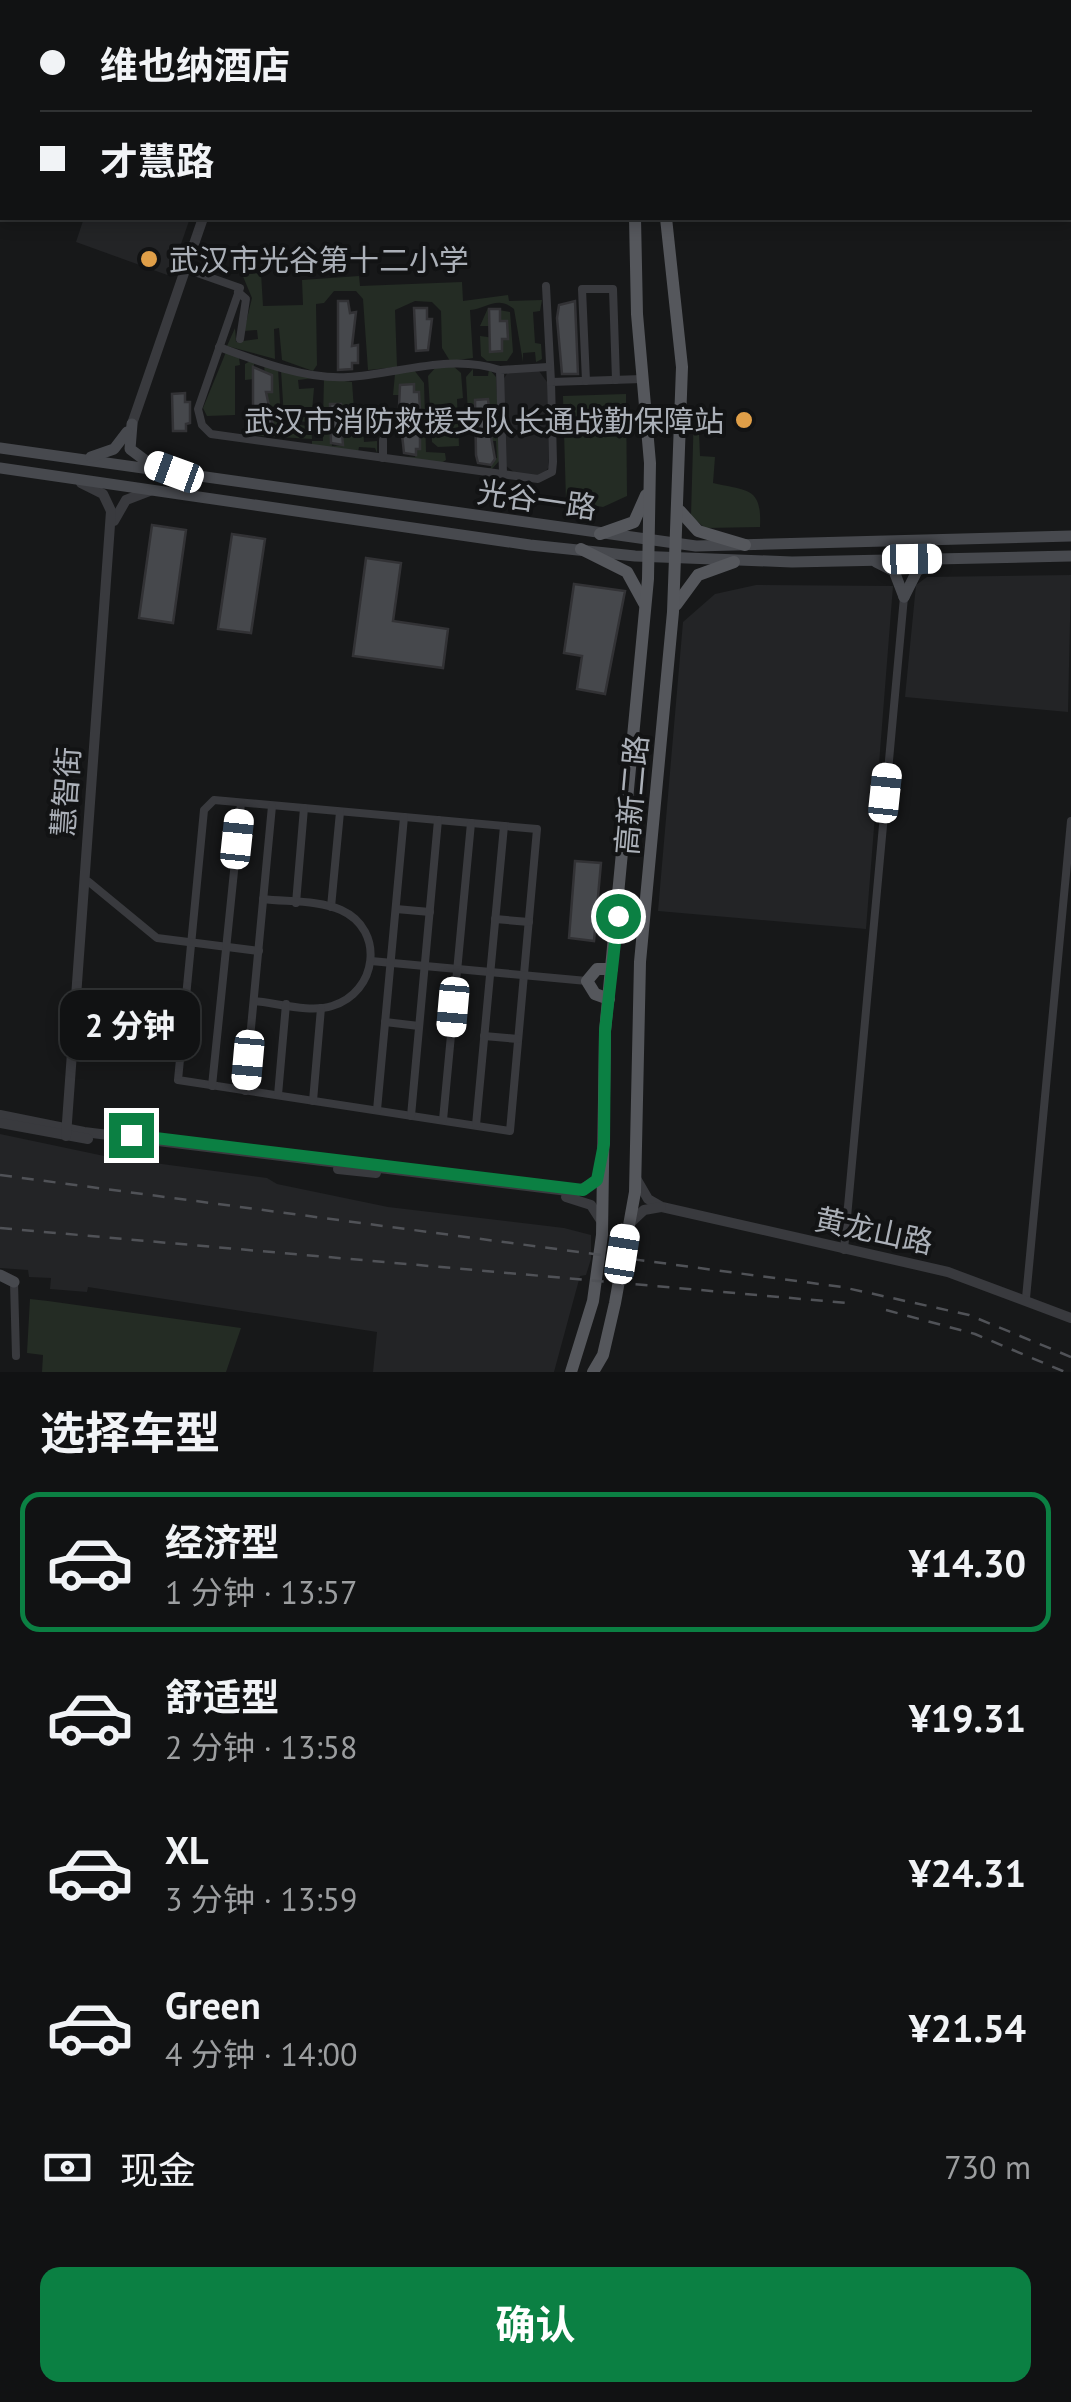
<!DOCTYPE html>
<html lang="zh">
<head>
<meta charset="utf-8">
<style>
  body { margin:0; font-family:"PT Sans","Noto Sans SC",sans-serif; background:#1e2021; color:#f1f3f6; height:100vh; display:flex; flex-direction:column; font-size:38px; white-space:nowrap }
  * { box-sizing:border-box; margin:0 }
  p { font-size:32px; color:#9c9ea0 }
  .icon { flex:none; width:55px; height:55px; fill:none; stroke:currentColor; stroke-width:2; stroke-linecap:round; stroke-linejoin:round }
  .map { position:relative; height:1372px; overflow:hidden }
  .sheet { display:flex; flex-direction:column; background:#111213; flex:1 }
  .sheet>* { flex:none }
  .hud { position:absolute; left:0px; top:0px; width:1072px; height:220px; box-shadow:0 5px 15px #0003,0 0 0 2px #303233; display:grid; align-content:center; height:220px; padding:0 40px; background:#111213 }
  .end { position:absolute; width:45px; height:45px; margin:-22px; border:12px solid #0b8043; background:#fff; box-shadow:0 0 0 5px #fff }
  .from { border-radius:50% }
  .bubble { position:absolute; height:70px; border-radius:20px; background:#111213; box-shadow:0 5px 15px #0003,0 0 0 2px #303233; font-size:32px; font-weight:700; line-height:70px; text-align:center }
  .car { position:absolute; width:30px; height:60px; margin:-30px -15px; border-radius:12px; box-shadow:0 0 8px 2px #0007; background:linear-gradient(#fff 24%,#345 0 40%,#fff 0 76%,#345 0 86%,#fff 0) }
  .hud b { display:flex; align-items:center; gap:35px; height:95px; font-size:38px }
  .hud b+b { border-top:2px solid #303233 }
  .hud i { width:25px; height:25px; background:#f1f3f6 }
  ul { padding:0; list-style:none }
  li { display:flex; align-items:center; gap:30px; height:140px; margin:0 20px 15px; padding:0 20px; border:5px solid transparent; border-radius:20px }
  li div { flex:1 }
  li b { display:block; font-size:38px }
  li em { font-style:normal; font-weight:700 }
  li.on { border-color:#0b8043 }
  li>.icon { width:90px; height:90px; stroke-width:1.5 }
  h2 { padding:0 40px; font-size:45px; line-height:120px }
  .pay { display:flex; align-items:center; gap:25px; height:110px; padding:0 40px; font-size:38px }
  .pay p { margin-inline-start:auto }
  .button { display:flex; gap:20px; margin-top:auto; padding:20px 40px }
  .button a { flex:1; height:115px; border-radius:20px; background:#0b8043; color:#fff; font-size:40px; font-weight:700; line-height:115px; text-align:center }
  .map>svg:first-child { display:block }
  .built { fill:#232426 }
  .green { fill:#242c24 }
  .building { fill:#46484c; stroke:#323235; stroke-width:2.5 }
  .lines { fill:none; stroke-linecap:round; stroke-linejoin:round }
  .minor { stroke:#393a3e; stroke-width:8 }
  .tertiary { stroke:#393a3e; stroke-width:10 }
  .secondary { stroke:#47494e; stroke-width:11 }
  .primary { stroke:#55575c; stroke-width:12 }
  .rail { stroke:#505257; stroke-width:2.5; stroke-dasharray:12 10; stroke-linecap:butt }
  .route { stroke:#0b8043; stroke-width:12 }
  .poi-dot { fill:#e09f48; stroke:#121314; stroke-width:4 }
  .labels { text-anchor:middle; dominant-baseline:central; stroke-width:8; stroke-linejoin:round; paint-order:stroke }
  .poi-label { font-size:30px; fill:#abb0b8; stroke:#121314; text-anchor:start }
  .street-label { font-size:30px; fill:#abb0b8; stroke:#121314 }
</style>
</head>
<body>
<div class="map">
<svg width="1071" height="1372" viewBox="0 0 1071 1372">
  <rect width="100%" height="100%" fill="#171819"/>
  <g class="built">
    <path d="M 84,218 L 190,218 L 170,276 L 76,242 Z"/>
    <path d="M 539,371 L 547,382 L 549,467 L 542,476 L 515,473 L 506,466 L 503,380 L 508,372 Z"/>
    <path d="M 1071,575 L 1068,712 L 905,697 L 916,585 L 927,577 Z"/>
    <path d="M 756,585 L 893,586 L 866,929 L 658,911 L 683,622 L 715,594 Z"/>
    <path d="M 0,1134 L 109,1157 L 267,1178 L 277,1184 L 388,1207 L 564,1228 L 591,1235 L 591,1259 L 586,1275 L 580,1276 L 554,1372 L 373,1372 L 377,1332 L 88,1287 L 87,1292 L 50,1289 L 51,1278 L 29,1277 L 28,1270 L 0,1268 Z"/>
  </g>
  <g class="green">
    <path d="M 261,273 L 263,306 L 303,305 L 302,280 L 359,276 L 360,286 L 462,282 L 463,301 L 508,295 L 509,301 L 542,300 L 540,311 L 533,312 L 535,343 L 541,344 L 542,359 L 536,362 L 535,352 L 523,353 L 523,362 L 514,309 C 497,295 487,309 470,310 L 473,358 L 450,361 L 442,348 L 441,311 L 432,302 L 415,301 L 395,310 L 397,367 L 368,370 L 363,299 L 356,291 L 334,291 L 324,303 L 316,304 L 317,365 L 313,371 L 282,360 L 279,328 L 274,329 L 275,359 L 227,346 L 235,328 L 236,342 L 258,339 L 257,330 L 244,331 L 252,298 L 242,274 Z"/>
    <path d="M 488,308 L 510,312 L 513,352 L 507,361 L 487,361 L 481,356 L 480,336 L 502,339 L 507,321 L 500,321 L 500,309 L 489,309 L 489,326 L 480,326 Z"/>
    <path d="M 226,352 L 239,358 L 240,365 L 235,366 L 235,415 L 207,416 L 203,408 Z"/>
    <path d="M 252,360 L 278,368 L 281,421 L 311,427 L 312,439 L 247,435 L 246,421 L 255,421 L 254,434 L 266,434 L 267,425 L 273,424 L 266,392 L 272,391 L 272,376 L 265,375 L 264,364 L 254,364 L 254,379 L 245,380 L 245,364 Z"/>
    <path d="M 437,366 L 453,366 L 461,373 L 463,398 L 457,399 L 459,446 L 438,447 L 432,442 L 428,376 Z"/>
    <path d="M 473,369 L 473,376 L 488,376 L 489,369 L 496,377 L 500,460 L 491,470 L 478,468 L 491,468 L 491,459 L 497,458 L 496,441 L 490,441 L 494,408 L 476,400 L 477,413 L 468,413 L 466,377 Z"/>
    <path d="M 281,370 L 314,378 L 298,380 L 299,389 L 314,388 L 311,423 L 284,418 Z"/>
    <path d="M 414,370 L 424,383 L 426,452 L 445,453 L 446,460 L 441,463 L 388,456 L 415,457 L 416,449 L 420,448 L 420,426 L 414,421 L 413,410 L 420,410 L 413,384 L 401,385 L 402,395 L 393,395 L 395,374 Z"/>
    <path d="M 324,378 L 352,382 L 355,424 L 384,423 L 386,440 L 380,441 L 379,430 L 363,431 L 364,442 L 377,441 L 377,453 L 375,448 L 359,447 L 358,452 L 312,446 L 312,441 L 323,441 L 323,429 L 331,429 L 332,446 L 342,445 L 342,433 L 349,432 L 349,416 L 342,415 L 341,404 L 330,404 L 330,420 L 323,420 Z"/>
    <path d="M 626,394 L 627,496 L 603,507 L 566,501 L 563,396 Z"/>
    <path d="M 694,410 L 698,410 L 700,456 L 715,457 L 713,483 C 748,491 762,487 760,527 L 705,528 L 691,516 Z"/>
    <path d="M 30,1299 L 48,1301 L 241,1328 L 226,1372 L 42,1372 L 43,1355 L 27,1353 Z"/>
  </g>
  <g class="building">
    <path d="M 338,301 L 348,301 L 350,313 L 356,312 L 352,346 L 358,345 L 358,363 L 352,363 L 352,369 L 338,370 Z"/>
    <path d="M 575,301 L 578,374 L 562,374 L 557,318 L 559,305 Z"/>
    <path d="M 414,308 L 427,308 L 427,319 L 432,319 L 428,350 L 416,351 Z"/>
    <path d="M 489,309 L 500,309 L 500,321 L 507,321 L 508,339 L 502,339 L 502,351 L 490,352 Z"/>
    <path d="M 253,367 L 272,375 L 272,392 L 266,392 L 273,425 L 266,425 L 267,434 L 253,432 Z"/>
    <path d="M 414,384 L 414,392 L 419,392 L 420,410 L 413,410 L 415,425 L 420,425 L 420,449 L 416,449 L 416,455 L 404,453 L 399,407 L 400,385 Z"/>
    <path d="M 185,393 L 185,402 L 190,402 L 190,423 L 186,424 L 186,431 L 173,431 L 172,394 Z"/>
    <path d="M 488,399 L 489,407 L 494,407 L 494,425 L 489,425 L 495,459 L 491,465 L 478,463 L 476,455 L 475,400 Z"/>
    <path d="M 330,404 L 341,404 L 342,415 L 349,415 L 349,433 L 342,433 L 343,445 L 331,443 Z"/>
    <path d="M 152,525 L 186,530 L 173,623 L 139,618 Z"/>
    <path d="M 232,534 L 265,539 L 251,633 L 218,629 Z"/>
    <path d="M 366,558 L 401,563 L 393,621 L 448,629 L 443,668 L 353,656 Z"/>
    <path d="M 574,584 L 625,591 L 605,694 L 577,689 L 582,656 L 564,653 Z"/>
    <path d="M 575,861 L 601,863 L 594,941 L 569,938 Z"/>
  </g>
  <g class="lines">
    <g class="minor">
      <path d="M 186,269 L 240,288 L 198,409 L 202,425 L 211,434 L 538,479 L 552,472 L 553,462 L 551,382 L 642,379"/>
      <path d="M 546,286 L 551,382"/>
      <path d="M 238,292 L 246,299 L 240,339"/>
      <path d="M 219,347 C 257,361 308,380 348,377 C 398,374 450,353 500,370"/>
      <path d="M 586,381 L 582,289 L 613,289 L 616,380"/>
      <path d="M 383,440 L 383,458"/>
      <path d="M 503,474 L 500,370 L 548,367"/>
      <path d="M 214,800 L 537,829 L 510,1131 L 178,1080 L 204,810 Z"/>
      <path d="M 89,882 L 157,938 L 259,951"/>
      <path d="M 296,903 L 304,808"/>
      <path d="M 331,907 L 340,812"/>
      <path d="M 396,909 L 430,912"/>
      <path d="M 495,919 L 529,922"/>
      <path d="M 371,961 L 587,981"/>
      <path d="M 254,1001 C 277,1003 310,1013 332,1006 C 377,993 386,930 341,910 C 319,900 287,902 263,899"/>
      <path d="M 385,1022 L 419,1026"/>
      <path d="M 484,1036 L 518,1039"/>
      <path d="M 212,1086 L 241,803"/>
      <path d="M 245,1091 L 272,806"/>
      <path d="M 278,1095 L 286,1004"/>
      <path d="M 313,1101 L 321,1008"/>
      <path d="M 377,1110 L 404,817"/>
      <path d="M 411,1116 L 438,820"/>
      <path d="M 443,1120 L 471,823"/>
      <path d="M 476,1125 L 504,826"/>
      <path d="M 844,1250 L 904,597"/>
      <path d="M 14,1282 L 16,1356"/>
      <path d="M 1026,1298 L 1071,821"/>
    </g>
    <g class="tertiary">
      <path d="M 306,2 L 308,0"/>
      <path d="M 0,57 L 2,57"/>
      <path d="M 1070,77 L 1071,77"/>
      <path d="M 132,424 L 203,218"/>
      <path d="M 114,521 L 126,500 L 152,490"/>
      <path d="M 0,1115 L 84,1132 L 576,1192 L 597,1180 L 599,1169"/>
      <path d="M 0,1123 L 88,1139"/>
      <path d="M 66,1136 L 111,511 L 103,494 L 81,483"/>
      <path d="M 338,1169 L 376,1173"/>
      <path d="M 637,1180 L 648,1199 L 662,1207 L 948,1272 L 1071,1318"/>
      <path d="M 566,1197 L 591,1205 L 600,1219"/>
      <path d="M 629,1224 L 644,1210 L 661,1207"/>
    </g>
    <g class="secondary">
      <path d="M 132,424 L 130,449 L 150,464"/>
      <path d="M 0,448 L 696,546 L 1071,536"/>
      <path d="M 91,457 L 114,449 L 127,432"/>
      <path d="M 0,468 L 530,545 L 635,556 L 792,562 L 1071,556"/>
      <path d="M 876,562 L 894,571 L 904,597"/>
      <path d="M 904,597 L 917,571 L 936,561"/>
      <path d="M 0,1275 L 14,1282"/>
    </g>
    <g class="primary">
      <path d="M 625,0 L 625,2"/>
      <path d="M 656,0 L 656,2"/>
      <path d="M 680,511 L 698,531 L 745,545"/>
      <path d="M 600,534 L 634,522 L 646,495"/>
      <path d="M 581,549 L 627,572 L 644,603"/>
      <path d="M 676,605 L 698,575 L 734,562"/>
      <path d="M 609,999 L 595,994 L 587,981 L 597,969 L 612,969"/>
      <path d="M 571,1372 L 593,1301 L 602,1235 L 605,1031 L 648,579 L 650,463 L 637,314 L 635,218"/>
      <path d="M 593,1372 L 603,1355 L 615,1303 L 635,1192 L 640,962 L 673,612 L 682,367 L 666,218"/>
    </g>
    <g class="rail">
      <path d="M 0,1175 L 842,1287 L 969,1315 L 1071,1357"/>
      <path d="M 0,1228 L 847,1303"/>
      <path d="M 886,1310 L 975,1334 L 1065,1372"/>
    </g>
  </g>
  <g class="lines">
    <path class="route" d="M 131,1135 L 583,1190 L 597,1180 L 604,1144 L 605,1031 L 618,916"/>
  </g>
  <g class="poi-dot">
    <circle cx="149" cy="259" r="10"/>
    <circle cx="744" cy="420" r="10"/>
  </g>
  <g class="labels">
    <g class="poi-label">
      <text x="169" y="259">武汉市光谷第十二小学</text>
      <text x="724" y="420" text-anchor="end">武汉市消防救援支队长通战勤保障站</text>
    </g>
    <g class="street-label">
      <text transform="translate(537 499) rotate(8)">光谷一路</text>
      <text transform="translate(65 792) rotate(-86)">慧智街</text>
      <text transform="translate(631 795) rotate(-85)">高新二路</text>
      <text transform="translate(874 1230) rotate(12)">黄龙山路</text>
    </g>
  </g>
</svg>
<i class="end from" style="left:618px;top:916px"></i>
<i class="end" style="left:131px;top:1135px"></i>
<div class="bubble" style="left:60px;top:990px;width:140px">2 分钟</div>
<i class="car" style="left:174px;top:472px;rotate:290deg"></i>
<i class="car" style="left:912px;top:559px;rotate:89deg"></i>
<i class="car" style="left:885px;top:793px;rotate:6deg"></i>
<i class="car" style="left:237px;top:839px;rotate:6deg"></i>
<i class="car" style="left:453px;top:1007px;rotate:185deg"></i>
<i class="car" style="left:248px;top:1060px;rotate:185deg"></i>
<i class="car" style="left:622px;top:1254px;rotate:9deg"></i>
<div class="hud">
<b><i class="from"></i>维也纳酒店</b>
<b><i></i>才慧路</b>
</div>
</div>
<section class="sheet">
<h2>选择车型</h2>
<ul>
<li class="on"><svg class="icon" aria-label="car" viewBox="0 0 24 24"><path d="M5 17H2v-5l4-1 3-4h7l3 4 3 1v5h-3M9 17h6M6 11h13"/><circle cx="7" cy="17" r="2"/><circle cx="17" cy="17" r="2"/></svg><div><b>经济型</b><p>1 分钟 · 13:57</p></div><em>¥14.30</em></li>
<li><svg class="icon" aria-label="car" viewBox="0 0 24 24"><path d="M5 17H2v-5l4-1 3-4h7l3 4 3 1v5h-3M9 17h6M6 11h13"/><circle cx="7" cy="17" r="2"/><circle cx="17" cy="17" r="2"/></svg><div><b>舒适型</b><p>2 分钟 · 13:58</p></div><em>¥19.31</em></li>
<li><svg class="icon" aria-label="car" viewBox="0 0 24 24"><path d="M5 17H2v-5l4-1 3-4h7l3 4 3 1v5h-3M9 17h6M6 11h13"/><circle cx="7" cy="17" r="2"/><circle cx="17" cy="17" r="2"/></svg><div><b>XL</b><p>3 分钟 · 13:59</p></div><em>¥24.31</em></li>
<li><svg class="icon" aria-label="car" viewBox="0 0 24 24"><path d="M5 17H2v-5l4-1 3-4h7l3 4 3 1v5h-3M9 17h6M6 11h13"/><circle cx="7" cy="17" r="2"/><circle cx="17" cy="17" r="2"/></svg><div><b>Green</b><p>4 分钟 · 14:00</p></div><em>¥21.54</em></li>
</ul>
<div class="pay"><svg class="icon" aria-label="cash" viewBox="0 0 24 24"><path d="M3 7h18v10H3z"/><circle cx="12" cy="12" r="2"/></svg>现金<p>730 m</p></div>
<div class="button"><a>确认</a></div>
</section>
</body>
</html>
